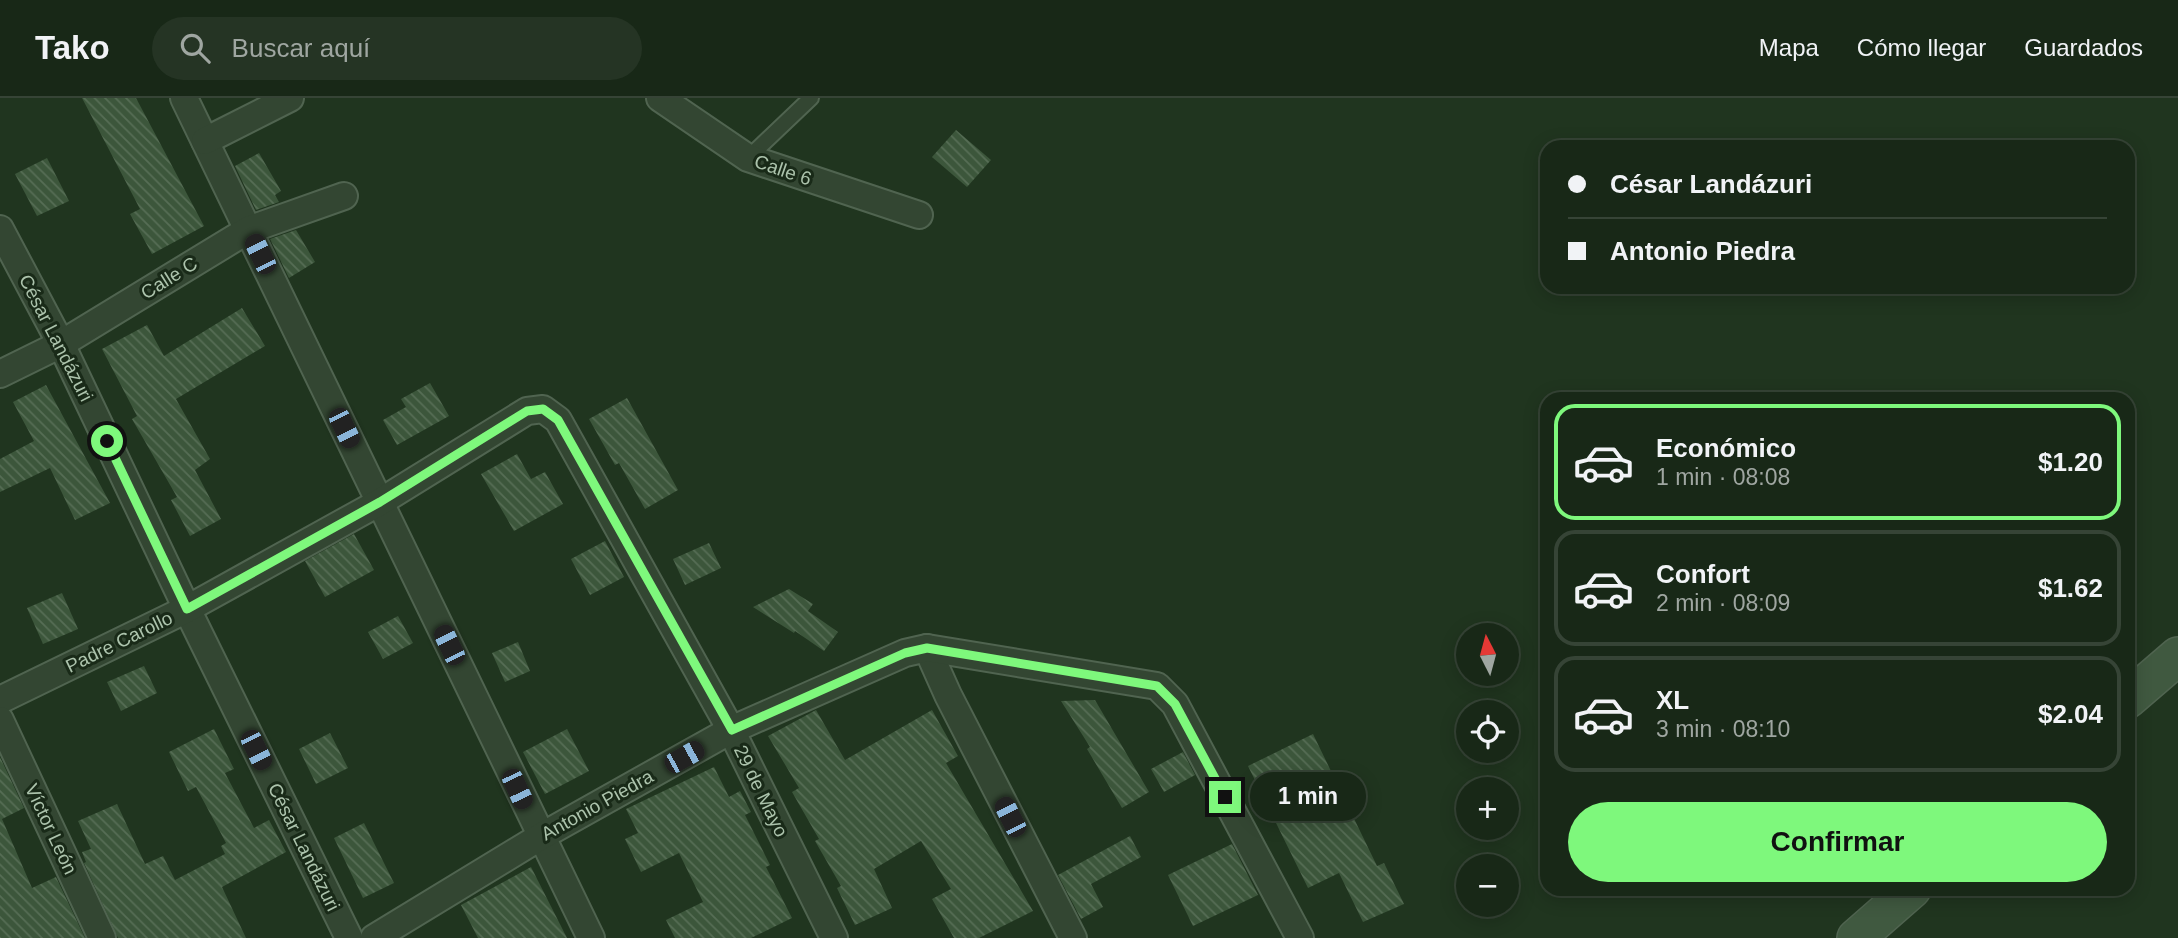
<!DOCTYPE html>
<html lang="es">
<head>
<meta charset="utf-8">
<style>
  body { margin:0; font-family:Helvetica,sans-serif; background:#253424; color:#f1f3f6; height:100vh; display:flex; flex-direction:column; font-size:26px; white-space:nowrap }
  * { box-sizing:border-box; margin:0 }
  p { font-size:23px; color:#9fa6a1 }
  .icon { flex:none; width:38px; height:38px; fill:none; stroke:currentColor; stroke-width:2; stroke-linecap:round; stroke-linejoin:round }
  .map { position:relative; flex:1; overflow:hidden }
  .side { position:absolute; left:1540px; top:294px; width:595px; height:504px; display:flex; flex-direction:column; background:#182817; border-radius:21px; box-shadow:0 4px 18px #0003,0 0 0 2px #364436 }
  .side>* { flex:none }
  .banner { position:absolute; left:1540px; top:42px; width:595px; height:154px; border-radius:21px; box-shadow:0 4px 18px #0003,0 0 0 2px #364436; display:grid; align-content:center; height:154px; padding:0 28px; background:#182817 }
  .needle { width:46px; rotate:354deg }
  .fabs { position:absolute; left:1456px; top:525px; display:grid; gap:14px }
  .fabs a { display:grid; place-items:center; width:63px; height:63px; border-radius:50%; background:#182817; box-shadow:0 4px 18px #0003,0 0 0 2px #364436; font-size:35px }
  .end { position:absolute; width:32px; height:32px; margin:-16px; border:9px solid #7ef87c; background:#111; box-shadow:0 0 0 4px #111 }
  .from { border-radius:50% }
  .bubble { position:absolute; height:49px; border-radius:24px; background:#182817; box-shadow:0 4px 18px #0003,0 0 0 2px #364436; font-size:23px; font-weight:700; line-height:49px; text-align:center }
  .car { position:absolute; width:21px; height:42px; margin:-21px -10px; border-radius:9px; box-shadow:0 0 5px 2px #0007; background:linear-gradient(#222 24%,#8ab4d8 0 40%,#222 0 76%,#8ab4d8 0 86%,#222 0) }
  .banner b { display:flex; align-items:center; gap:24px; height:66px; font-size:26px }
  .banner b+b { border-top:2px solid #364436 }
  .banner i { width:18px; height:18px; background:#f1f3f6 }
  ul { padding:12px 0 0; list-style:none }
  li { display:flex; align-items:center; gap:21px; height:116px; margin:0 14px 10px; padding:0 14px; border:4px solid #364436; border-radius:21px }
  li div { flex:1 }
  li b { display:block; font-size:26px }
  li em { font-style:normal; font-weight:700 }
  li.on { border-color:#7ef87c }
  li>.icon { width:63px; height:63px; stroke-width:1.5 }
  .action { display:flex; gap:14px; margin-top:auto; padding:14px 28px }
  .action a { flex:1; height:80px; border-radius:42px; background:#7ef87c; color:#111; font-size:28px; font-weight:700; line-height:80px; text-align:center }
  header { display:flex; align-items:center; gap:42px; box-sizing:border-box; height:98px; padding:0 35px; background:#182817; border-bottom:2px solid #364436 }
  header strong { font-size:33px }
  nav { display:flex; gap:38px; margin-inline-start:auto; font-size:24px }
  .search { width:490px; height:63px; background:#253424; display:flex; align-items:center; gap:18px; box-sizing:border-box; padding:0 24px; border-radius:38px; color:#9fa6a1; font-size:26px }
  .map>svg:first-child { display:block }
  .building { fill:url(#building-back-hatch) }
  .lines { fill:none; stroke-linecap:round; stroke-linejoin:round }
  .lane-casing { stroke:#506450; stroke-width:18 }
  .street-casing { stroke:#506450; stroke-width:30 }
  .secondary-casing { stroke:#506450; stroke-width:40 }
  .lane { stroke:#334632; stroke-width:14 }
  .street { stroke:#334632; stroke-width:26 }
  .secondary { stroke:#405940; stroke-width:37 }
  .route { stroke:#7ef87c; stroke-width:9 }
  .labels { text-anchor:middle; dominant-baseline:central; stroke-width:6; stroke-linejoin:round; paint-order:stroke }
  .street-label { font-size:19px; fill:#acc3ac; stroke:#192a18 }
</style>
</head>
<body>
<header>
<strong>Tako</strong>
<div class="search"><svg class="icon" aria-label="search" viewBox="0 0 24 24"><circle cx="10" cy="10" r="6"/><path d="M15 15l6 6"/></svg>Buscar aquí</div>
<nav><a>Mapa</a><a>Cómo llegar</a><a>Guardados</a></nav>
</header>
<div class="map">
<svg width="2178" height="840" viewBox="0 0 2178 840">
  <defs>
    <pattern id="building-back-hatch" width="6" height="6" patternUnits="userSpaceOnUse" patternTransform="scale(1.75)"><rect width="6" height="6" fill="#3c563b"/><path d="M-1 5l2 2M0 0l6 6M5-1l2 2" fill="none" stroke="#566d55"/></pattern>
  </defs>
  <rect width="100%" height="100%" fill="#20351f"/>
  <g class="building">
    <path d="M 82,0 L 136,0 L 204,128 L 152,156 L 130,116 L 140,111 Z"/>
    <path d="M 956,32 L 991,62 L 967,89 L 932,59 Z"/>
    <path d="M 259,55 L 281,93 L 275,97 L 279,104 L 256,112 L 235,68 Z"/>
    <path d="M 47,60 L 69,103 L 37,118 L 15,76 Z"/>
    <path d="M 296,132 L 315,164 L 289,180 L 270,141 Z"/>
    <path d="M 242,210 L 265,248 L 176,301 L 210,361 L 195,372 L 221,421 L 190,438 L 171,402 L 177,399 L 132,321 L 137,318 L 102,251 L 147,227 L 164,258 Z"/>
    <path d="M 430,285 L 449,318 L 397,347 L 383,322 L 406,309 L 401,301 Z"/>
    <path d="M 46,287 L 110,405 L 75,422 L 50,370 L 0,394 L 0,361 L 34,343 L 13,304 Z"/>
    <path d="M 627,300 L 678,392 L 645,411 L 619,365 L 615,367 L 589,321 Z"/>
    <path d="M 517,356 L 531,381 L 545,374 L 563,406 L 514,433 L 481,376 Z"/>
    <path d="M 354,436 L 374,472 L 325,499 L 305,463 Z"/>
    <path d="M 605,443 L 624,479 L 590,497 L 571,461 Z"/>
    <path d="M 709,445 L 721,470 L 685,487 L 673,461 Z"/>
    <path d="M 789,491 L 813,506 L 808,513 L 838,534 L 824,553 L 795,533 L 794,535 L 753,509 Z"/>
    <path d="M 62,495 L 78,531 L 43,546 L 27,510 Z"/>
    <path d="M 398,518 L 413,545 L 383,561 L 368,534 Z"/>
    <path d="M 518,544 L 530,573 L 505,584 L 492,555 Z"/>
    <path d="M 144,568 L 157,595 L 121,613 L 107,584 Z"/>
    <path d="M 1095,602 L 1149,694 L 1122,710 L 1087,651 L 1090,649 L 1061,603 Z"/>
    <path d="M 816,612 L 845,662 L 932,612 L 958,658 L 946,665 L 1033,813 L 979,840 L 954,840 L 932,801 L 951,791 L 921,743 L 874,771 L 892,810 L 855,827 L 837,790 L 841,788 L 815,743 L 819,741 L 792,694 L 799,690 L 768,638 Z"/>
    <path d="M 214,631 L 234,671 L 225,675 L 254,730 L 269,722 L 286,754 L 222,789 L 246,840 L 118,840 L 84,765 L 86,764 L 82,754 L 91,751 L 78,723 L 117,706 L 145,766 L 163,758 L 175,782 L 225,756 L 221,748 L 226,745 L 196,689 L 188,693 L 169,654 Z"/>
    <path d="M 567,631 L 589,673 L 545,696 L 523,654 Z"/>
    <path d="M 330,635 L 348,670 L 316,686 L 299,651 Z"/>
    <path d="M 1313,636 L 1377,768 L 1384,765 L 1404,806 L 1363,824 L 1339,775 L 1308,790 L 1248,668 Z"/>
    <path d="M 1183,654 L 1195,677 L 1164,694 L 1151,671 Z"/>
    <path d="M 0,659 L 24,710 L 2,721 L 32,790 L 56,779 L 85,840 L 0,840 Z"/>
    <path d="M 714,669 L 729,699 L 740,693 L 751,714 L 745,717 L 770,767 L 766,769 L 792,820 L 751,840 L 675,840 L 666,822 L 703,804 L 679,755 L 641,774 L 625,741 L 638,735 L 626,711 Z"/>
    <path d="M 364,725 L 394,785 L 363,800 L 334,740 Z"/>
    <path d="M 1130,738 L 1141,759 L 1091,786 L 1103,809 L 1081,821 L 1058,777 Z"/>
    <path d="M 1232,746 L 1258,797 L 1193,828 L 1168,777 Z"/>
    <path d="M 531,769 L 567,840 L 478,840 L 461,807 Z"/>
  </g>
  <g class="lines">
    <defs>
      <path id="lane" d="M 748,60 L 811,0"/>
      <g id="street">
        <path d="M 184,0 L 591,840"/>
        <path d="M 660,0 L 748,60 L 919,117"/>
        <path d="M 205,43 L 290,0"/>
        <path d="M 0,131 L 61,246 L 187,511 L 349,840"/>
        <path d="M 0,276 L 61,246 L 248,132 L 344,98"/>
        <path d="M 927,550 L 948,597 L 1073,840"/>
        <path d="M 0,602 L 187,511 L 380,404 L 527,313 L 543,311 L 558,322 L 731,632 L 834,840"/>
        <path d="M 0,622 L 102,840"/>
        <path d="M 374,840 L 540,739 L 731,632 L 905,555 L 927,550 L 1157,588 L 1175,606 L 1300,840"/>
      </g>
      <g id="secondary">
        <path d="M 2128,601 L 2178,558"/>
        <path d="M 1856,840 L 1912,791"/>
      </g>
    </defs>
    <use href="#lane" class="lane-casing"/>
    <use href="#street" class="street-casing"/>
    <use href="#secondary" class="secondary-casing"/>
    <use href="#lane" class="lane"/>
    <use href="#street" class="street"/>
    <use href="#secondary" class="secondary"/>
  </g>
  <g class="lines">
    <path class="route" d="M 107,343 L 187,511 L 380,404 L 527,313 L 543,311 L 558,322 L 732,632 L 905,555 L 927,550 L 1157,588 L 1175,606 L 1225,699"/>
  </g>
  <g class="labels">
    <g class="street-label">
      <text transform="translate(783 72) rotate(19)">Calle 6</text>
      <text transform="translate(169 180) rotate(-32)">Calle C</text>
      <text transform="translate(56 240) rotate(63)">César Landázuri</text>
      <text transform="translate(119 544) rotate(-26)">Padre Carollo</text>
      <text transform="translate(761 693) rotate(64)">29 de Mayo</text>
      <text transform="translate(597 707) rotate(-29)">Antonio Piedra</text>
      <text transform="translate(51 731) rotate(65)">Víctor León</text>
      <text transform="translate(304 749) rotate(64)">César Landázuri</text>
    </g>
  </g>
</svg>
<div class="fabs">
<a><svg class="needle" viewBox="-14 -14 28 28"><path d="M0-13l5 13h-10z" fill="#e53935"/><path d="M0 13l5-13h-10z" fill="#9fa6a1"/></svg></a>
<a><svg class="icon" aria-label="locate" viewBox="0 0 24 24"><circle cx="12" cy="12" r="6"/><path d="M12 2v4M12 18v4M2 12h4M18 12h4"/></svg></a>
<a>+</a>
<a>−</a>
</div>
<i class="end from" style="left:107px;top:343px"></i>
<i class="end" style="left:1225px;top:699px"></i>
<div class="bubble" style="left:1250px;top:674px;width:116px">1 min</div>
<i class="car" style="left:260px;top:156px;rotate:334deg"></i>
<i class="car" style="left:344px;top:330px;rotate:154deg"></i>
<i class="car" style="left:449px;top:547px;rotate:334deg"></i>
<i class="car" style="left:256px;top:652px;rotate:154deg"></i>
<i class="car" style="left:684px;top:659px;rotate:61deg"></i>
<i class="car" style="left:517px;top:691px;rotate:155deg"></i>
<i class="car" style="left:1010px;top:719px;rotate:333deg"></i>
<div class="banner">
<b><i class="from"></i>César Landázuri</b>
<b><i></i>Antonio Piedra</b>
</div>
<section class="side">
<ul>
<li class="on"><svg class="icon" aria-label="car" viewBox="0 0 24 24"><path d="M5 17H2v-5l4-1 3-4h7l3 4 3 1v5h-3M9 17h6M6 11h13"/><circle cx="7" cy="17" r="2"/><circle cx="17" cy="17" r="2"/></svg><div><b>Económico</b><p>1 min · 08:08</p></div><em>$1.20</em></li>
<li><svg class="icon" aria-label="car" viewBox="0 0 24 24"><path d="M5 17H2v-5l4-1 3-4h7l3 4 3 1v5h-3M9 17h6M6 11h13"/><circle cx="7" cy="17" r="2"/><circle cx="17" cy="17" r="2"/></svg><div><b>Confort</b><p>2 min · 08:09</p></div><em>$1.62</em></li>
<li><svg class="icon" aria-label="car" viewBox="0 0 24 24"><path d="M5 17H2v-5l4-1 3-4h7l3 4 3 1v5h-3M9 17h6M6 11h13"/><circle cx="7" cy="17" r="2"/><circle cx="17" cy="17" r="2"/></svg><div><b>XL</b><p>3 min · 08:10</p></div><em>$2.04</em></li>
</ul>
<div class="action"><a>Confirmar</a></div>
</section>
</div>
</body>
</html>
